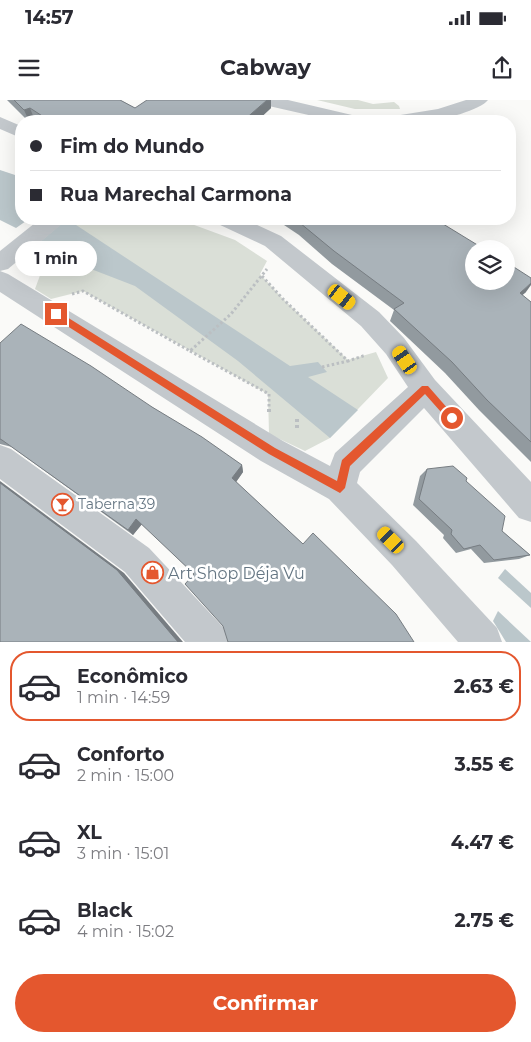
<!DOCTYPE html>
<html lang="pt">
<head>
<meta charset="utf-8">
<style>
  body { margin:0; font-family:Montserrat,sans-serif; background:#f2f2f3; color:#2b2b33; height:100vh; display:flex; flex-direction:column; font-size:19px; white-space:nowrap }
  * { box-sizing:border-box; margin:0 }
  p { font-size:16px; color:#7c7c81 }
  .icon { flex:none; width:28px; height:28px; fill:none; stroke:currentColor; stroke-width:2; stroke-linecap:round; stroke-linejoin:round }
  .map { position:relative; height:542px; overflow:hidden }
  .details { display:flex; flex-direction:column; background:#fff; flex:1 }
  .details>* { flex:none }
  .guide { position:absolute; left:15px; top:15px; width:501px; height:110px; border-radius:20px; box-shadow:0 5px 20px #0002; display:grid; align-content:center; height:110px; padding:0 15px; background:#fff }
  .buttons { position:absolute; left:465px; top:140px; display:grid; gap:10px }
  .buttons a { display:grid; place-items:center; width:50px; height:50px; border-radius:50%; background:#fff; box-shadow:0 5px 20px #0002; font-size:25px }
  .end { position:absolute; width:22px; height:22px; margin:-11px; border:6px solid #e4572e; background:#fff; box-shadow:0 0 0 2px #fff }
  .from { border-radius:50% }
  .bubble { position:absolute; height:35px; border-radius:18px; background:#fff; box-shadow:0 5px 20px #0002; font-size:16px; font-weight:700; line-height:35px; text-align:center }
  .car { position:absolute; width:15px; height:30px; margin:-15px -8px; border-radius:6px; box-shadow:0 0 4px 1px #0007; background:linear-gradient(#f5c518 24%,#345 0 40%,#f5c518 0 76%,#345 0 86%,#f5c518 0) }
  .guide b { display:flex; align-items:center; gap:18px; height:48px; font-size:19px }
  .guide b+b { border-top:1px solid #e1e1e2 }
  .guide i { width:12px; height:12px; background:#2b2b33 }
  ul { padding:9px 0 0; list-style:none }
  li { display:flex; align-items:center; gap:15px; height:70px; margin:0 10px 8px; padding:0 5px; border:2px solid transparent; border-radius:20px }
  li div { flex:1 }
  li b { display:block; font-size:19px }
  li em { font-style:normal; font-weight:700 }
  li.current { border-color:#e4572e }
  li>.icon { width:45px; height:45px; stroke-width:1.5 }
  .action { display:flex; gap:10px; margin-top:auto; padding:10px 15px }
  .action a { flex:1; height:58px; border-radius:30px; background:#e4572e; color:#fff; font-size:20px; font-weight:700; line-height:58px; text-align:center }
  .status { display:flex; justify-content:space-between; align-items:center; height:35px; padding:0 25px; background:#fff; direction:ltr }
  .status svg { height:14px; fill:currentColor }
  header { display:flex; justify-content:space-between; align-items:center; height:65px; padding:0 15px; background:#fff; font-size:22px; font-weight:700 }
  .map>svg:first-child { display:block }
  .green { fill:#dadfd7 }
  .water { fill:#bbc7cb }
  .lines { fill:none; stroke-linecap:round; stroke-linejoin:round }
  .path-far1 { stroke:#bbbfc2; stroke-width:3; stroke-dasharray:2.5 2.5; stroke-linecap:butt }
  .path { stroke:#bbbfc2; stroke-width:4; stroke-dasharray:3 3; stroke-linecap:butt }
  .minor { fill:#c3c8cc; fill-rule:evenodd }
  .wall { fill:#929a9f }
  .shaded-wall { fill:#777d82 }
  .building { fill:#aab3b9; stroke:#777d82 }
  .route { fill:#e4572e }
  .labels { text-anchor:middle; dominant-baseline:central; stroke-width:5; stroke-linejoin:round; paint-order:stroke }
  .poi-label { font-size:14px; fill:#657683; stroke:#fff; text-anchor:start }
  .near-poi-label { font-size:16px; fill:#657683; stroke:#fff; text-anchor:start }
</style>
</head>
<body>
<div class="status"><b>14:57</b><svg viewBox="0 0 49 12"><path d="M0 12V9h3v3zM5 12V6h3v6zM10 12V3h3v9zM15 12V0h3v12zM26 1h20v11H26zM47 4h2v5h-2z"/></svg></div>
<header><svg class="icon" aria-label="menu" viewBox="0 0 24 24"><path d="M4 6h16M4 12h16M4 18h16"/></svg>Cabway<svg class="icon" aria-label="share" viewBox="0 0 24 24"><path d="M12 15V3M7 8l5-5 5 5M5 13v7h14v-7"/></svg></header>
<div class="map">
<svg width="531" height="542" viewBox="0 0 531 542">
  <rect width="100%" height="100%" fill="#fafaf8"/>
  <g class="green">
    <path d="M 317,0 L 358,0 L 373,4 L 394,2 L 399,6 L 400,9 L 355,9 Z"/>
    <path d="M 67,119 L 178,119 L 235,140 L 267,161 L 260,174 L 283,199 L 348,260 L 376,252 L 388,278 L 330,338 L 305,351 L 269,334 L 268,294 L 83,191 L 51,199 L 35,189 L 49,151 L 34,147 Z"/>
  </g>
  <g class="water">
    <path d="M 0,70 L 21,77 L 21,119 L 29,119 L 16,128 L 0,120 Z"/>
    <path d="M 67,119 L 290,266 L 318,262 L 327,272 L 308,277 L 358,310 L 330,338 L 238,261 L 135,186 L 34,147 Z"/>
    <path d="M 505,469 L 531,493 L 531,508 L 498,478 Z"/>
    <path d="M 498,511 L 531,542 L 506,542 L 493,521 Z"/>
  </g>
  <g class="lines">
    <g class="path-far1">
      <path d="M 262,176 L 283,199 L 348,261 L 366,255"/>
      <path d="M 72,194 L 83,191 L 190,251 L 231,214 L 267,169"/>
      <path d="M 190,251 L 269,294 L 269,311"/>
      <path d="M 322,267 L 348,261"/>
    </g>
    <g class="path">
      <path d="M 269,309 L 269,314"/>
      <path d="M 297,319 L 297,330"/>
    </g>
    <g class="minor">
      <path d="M 258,0 L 288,0 L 352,15 L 379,17 L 382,21 L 335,21 L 260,4 Z"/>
      <path d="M 466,0 L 488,0 C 481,10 442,20 429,21 C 415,23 399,22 385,21 L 388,17 L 438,9 Z"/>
      <path d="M 0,17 L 21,26 L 21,38 L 0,29 Z"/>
      <path d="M 40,119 L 65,119 L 62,124 L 8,169 L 0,171 L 8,174 L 283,341 L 330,366 L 335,353 L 408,287 L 386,254 L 361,226 L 265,146 L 218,124 L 215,119 L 244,119 L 281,136 L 379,212 L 404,238 L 435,280 L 531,382 L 531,422 L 519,418 L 424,308 L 360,372 L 357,383 L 416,441 L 497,528 L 502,542 L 458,542 L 392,465 L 329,399 L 261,361 L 0,192 L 0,151 Z"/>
      <path d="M 0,345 L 11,349 L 149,448 L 224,528 L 229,542 L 185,542 L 125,472 L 0,379 Z"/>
    </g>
  </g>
  <g class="wall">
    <path d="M 7,0 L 120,0 L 135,8 L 271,8 L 257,21 L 28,21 Z"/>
    <path d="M 275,119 L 435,119 L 526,192 L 522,195 L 531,202 L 531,362 L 479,310 L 445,273 L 390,221 L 394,210 L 332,164 L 299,135 Z"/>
    <path d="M 0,243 L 152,307 L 242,365 L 243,372 L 236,382 L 303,444 L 223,526 L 194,474 L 142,424 L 133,435 L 12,347 L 0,344 Z"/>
    <path d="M 427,369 L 466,381 L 502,431 L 530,455 L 519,459 L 484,463 L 471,449 L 456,453 L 443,438 L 444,435 L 413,405 L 420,376 Z"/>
  </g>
  <g class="shaded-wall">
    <path d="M 267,0 L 271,0 L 271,8 L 257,21 L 243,21 Z"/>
    <path d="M 30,8 L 35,21 L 29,21 L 24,10 Z"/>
    <path d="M 531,183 L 531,185 L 526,192 L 511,205 L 520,193 Z"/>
    <path d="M 242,365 L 243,372 L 234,385 L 232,378 Z"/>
    <path d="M 0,381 L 124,473 L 183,542 L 178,542 L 0,383 Z"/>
    <path d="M 136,419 L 142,424 L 133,435 L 128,430 Z"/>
  </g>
  <g class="building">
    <path d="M 14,0 L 120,0 L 135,8 L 147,0 L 267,0 L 243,21 L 50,21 L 30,8 L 24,10 Z"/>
    <path d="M 294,119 L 435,119 L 484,149 L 474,149 L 474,181 L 506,181 L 506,162 L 531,178 L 531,183 L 520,193 L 531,202 L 531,342 L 487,300 L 452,262 L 394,209 L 404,203 L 334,151 L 300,123 Z"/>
    <path d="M 21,224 L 91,266 L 152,307 L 202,337 L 242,365 L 232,378 L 303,444 L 313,433 L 396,514 L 414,542 L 228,542 L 223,526 L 185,484 L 194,474 L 136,419 L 128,430 L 2,340 L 0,339 L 0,243 Z"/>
    <path d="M 453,366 L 467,378 L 466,381 L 505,416 L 502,431 L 530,455 L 494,460 L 480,445 L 464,449 L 451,434 L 452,430 L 419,399 L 427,369 Z"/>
    <path d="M 0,383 L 117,470 L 178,542 L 0,542 Z"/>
  </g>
  <path class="route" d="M 53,212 L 59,212 L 275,348 L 337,381 L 342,360 L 422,286 L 428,286 L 456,318 L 452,322 L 449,321 L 425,294 L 350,366 L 345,388 L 340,393 L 269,354 L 53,217 Z"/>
  <defs>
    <symbol id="bar-ring" viewBox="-11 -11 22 22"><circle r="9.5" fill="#fff" stroke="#e4572e" stroke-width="1.5"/><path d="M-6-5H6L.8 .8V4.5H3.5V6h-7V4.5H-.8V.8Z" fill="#e4572e"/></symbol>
    <symbol id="shop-ring" viewBox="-11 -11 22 22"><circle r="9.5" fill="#fff" stroke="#e4572e" stroke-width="1.5"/><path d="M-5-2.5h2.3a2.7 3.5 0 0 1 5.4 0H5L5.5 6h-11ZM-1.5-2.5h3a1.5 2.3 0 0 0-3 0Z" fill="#e4572e"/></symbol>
  </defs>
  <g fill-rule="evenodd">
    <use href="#bar-ring" x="50" y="392" width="25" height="25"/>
    <use href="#shop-ring" x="140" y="460" width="25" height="25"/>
  </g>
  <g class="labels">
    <g class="poi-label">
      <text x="78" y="404">Taberna 39</text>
    </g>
    <g class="near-poi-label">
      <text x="168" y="473">Art Shop Déja Vu</text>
    </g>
  </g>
</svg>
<div class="buttons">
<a><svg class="icon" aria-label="layers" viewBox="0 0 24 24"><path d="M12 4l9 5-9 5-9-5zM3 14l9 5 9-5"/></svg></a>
</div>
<i class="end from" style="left:452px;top:318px"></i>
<i class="end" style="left:56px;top:214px"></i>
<div class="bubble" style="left:15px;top:141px;width:82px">1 min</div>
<i class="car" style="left:342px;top:197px;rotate:128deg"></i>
<i class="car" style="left:405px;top:260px;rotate:325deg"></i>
<i class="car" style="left:391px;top:440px;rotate:315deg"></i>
<div class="guide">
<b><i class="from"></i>Fim do Mundo</b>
<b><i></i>Rua Marechal Carmona</b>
</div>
</div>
<section class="details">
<ul>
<li class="current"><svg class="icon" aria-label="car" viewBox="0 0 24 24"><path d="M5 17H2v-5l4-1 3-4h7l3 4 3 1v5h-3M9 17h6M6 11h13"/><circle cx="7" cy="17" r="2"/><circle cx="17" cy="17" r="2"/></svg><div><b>Econômico</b><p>1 min · 14:59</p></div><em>2.63 €</em></li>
<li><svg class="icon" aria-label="car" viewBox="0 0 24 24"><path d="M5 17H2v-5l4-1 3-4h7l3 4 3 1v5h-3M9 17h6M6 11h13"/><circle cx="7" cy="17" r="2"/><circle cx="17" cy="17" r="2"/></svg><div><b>Conforto</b><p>2 min · 15:00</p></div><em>3.55 €</em></li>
<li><svg class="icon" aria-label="car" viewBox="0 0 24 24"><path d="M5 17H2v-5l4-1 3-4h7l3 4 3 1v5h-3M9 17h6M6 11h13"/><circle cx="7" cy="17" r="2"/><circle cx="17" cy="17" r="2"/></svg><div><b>XL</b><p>3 min · 15:01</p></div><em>4.47 €</em></li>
<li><svg class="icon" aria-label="car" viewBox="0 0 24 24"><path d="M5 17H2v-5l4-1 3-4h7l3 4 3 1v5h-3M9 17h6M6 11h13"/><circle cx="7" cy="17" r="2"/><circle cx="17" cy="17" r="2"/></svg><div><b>Black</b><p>4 min · 15:02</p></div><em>2.75 €</em></li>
</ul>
<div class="action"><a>Confirmar</a></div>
</section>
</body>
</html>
